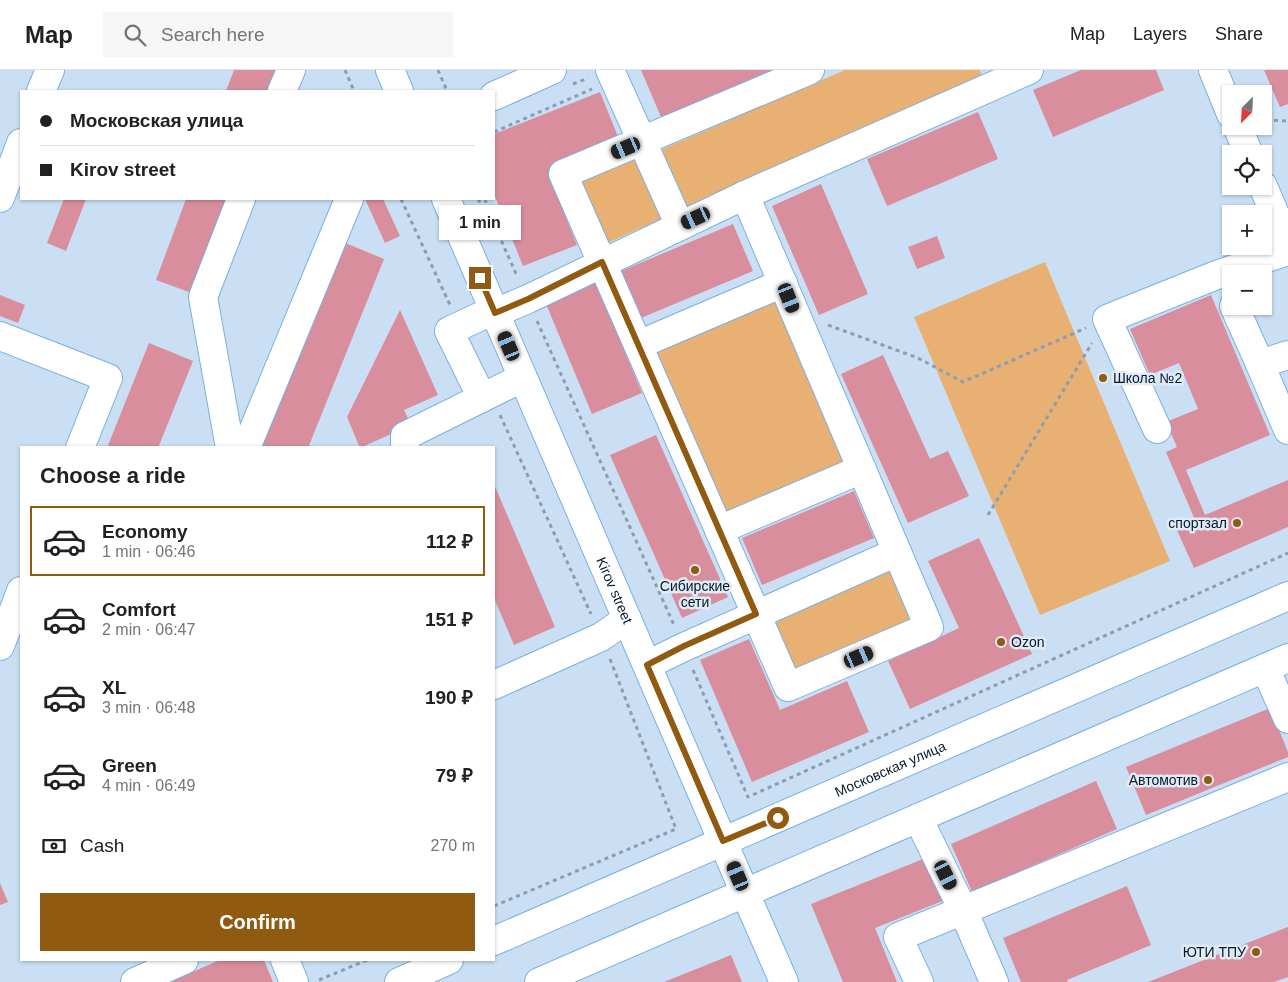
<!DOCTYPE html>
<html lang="en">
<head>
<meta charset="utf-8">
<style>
  body { margin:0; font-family:Helvetica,sans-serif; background:#f6f6f6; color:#202124; height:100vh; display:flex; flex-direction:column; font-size:19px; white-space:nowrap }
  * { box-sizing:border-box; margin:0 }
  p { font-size:16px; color:#757577 }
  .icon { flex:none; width:28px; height:28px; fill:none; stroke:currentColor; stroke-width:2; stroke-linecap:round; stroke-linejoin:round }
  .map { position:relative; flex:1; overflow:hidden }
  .sheet { position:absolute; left:20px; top:376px; width:475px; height:515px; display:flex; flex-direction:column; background:#fff; border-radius:0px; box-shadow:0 1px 4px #0004 }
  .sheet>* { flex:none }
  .guide { position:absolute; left:20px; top:20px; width:475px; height:110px; border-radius:0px; box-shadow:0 1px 4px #0004; display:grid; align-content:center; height:110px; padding:0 20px; background:#fff }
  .needle { width:32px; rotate:204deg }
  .tools { position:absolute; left:1222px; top:15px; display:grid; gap:10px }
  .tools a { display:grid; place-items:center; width:50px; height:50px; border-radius:0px; background:#fff; box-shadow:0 1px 4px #0004; font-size:25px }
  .end { position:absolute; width:22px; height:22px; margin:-11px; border:6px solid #915a11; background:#fff; box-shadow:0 0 0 2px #fff }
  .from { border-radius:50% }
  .bubble { position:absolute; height:35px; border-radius:0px; background:#fff; box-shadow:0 1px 4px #0004; font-size:16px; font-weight:700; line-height:35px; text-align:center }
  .car { position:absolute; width:15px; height:30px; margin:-15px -8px; border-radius:6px; box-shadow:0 0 4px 1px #0007; background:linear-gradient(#222 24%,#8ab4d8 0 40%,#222 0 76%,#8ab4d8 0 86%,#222 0) }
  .guide b { display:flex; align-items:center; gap:18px; height:48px; font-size:19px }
  .guide b+b { border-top:1px solid #e0e0e0 }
  .guide i { width:12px; height:12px; background:#202124 }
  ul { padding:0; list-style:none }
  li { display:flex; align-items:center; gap:15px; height:70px; margin:0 10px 8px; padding:0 10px; border:2px solid transparent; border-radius:0px }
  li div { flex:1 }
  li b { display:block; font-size:19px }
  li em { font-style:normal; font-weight:700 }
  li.on { border-color:#915a11 }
  li>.icon { width:45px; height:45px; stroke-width:1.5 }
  h2 { padding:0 20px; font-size:22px; line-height:60px }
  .pay { display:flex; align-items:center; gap:12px; height:55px; padding:0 20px; font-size:19px }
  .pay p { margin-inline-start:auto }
  .primary-button { display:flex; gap:10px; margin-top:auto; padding:10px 20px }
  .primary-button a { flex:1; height:58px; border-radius:0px; background:#915a11; color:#fff; font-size:20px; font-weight:700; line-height:58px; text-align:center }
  header { display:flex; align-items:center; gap:30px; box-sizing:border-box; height:70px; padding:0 25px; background:#fff; border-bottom:1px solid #e0e0e0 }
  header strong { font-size:24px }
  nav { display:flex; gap:28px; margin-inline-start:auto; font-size:18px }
  .search { width:350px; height:45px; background:#f6f6f6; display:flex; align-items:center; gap:12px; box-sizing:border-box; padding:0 18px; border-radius:0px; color:#757577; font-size:19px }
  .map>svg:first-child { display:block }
  .green { fill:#e9b074 }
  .building { fill:#d88e9c }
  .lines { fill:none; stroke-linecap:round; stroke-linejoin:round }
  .minor-casing { stroke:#7ab0e1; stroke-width:30 }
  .major-casing { stroke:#7ab0e1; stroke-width:30 }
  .path { stroke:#889eb2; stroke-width:3; stroke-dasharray:4 4; stroke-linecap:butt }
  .minor { stroke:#fff; stroke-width:28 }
  .major { stroke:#fff; stroke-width:28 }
  .route { stroke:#915a11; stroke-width:6 }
  .poi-dot { fill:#915a11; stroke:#e0ebf5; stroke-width:2 }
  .labels { text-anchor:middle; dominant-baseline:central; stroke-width:5; stroke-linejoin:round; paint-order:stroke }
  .poi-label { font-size:14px; fill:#041a2c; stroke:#e0ebf5; text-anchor:end }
  .street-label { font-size:14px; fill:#041a2c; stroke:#e0ebf5 }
</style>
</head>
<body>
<header>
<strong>Map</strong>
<div class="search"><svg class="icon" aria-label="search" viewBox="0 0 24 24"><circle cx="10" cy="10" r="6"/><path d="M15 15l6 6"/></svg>Search here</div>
<nav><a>Map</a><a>Layers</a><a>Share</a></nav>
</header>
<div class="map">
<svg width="1288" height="912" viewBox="0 0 1288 912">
  <rect width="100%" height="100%" fill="#cadff4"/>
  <g class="green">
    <path d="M 845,0 L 980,0 L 983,8 L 683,138 L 658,81 Z"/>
    <path d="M 636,86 L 663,148 L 603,175 L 575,113 Z"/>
    <path d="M 1045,192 L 1170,491 L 1040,545 L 914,247 Z"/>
    <path d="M 773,227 L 843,392 L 720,444 L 650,279 Z"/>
    <path d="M 894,492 L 920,551 L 794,607 L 768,548 Z"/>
  </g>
  <g class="building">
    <path d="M 234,0 L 283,0 L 275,21 L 226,21 Z"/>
    <path d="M 641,0 L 773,0 L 661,47 Z"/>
    <path d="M 1081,0 L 1156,0 L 1164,20 L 1053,67 L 1033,20 Z"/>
    <path d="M 1264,0 L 1288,0 L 1288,34 L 1280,37 Z"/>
    <path d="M 600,22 L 621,74 L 548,103 L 577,175 L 523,196 L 494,124 L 494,64 Z"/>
    <path d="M 978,42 L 998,89 L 887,136 L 867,89 Z"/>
    <path d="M 821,114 L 868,224 L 819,245 L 772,136 Z"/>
    <path d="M 64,129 L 86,129 L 66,181 L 47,173 Z"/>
    <path d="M 186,129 L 235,129 L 200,226 L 156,210 Z"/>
    <path d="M 365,129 L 383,129 L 400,166 L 385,173 Z"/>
    <path d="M 733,154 L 753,201 L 641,248 L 621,201 Z"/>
    <path d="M 937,166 L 945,188 L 917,199 L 908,177 Z"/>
    <path d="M 343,172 L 384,189 L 308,378 L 260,378 Z"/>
    <path d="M 596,213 L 642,323 L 592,344 L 546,234 Z"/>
    <path d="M 0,225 L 25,235 L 18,253 L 0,246 Z"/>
    <path d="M 1211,225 L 1270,365 L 1186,400 L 1205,445 L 1288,410 L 1288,457 L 1194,498 L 1176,458 L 1195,450 L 1166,382 L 1177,377 L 1166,352 L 1198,339 L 1179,293 L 1150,305 L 1130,259 Z"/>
    <path d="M 400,240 L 438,325 L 404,340 L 411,355 L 360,378 L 347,347 Z"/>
    <path d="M 149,273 L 193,291 L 158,378 L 107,378 Z"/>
    <path d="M 883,285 L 930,389 L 948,381 L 969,426 L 908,453 L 841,304 Z"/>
    <path d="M 656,365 L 728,527 L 682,548 L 610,385 Z"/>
    <path d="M 494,414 L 555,557 L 514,575 L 494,528 Z"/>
    <path d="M 854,421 L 874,468 L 762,515 L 742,468 Z"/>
    <path d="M 979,468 L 1032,584 L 910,639 L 888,591 L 959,558 L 928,491 Z"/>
    <path d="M 749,569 L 780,640 L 847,611 L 869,662 L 752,712 L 700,590 Z"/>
    <path d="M 1270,638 L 1288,682 L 1288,687 L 1146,745 L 1126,697 Z"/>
    <path d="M 1096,711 L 1117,759 L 972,822 L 951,774 Z"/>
    <path d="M 928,787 L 945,830 L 875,858 L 897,912 L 843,912 L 811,834 Z"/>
    <path d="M 0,813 L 8,832 L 0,835 Z"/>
    <path d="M 1127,816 L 1151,875 L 1067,910 L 1068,912 L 1021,912 L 1003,868 Z"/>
    <path d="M 1288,857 L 1288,907 L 1274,912 L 1148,912 Z"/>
    <path d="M 731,885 L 742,912 L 664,912 Z"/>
    <path d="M 220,890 L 264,890 L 273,912 L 169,912 Z"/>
  </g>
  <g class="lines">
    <defs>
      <g id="minor">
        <path d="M 610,0 L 680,156"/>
        <path d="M 810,0 L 563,104 L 788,617 L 929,557 L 897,482"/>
        <path d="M 1213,0 L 1231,44"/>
        <path d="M 41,21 L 50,0"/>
        <path d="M 282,21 L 291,0"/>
        <path d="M 494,26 L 552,0"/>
        <path d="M 1237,56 L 1249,84"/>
        <path d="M 1263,116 L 1288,175"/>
        <path d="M 0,128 L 21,73"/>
        <path d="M 1234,236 L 1260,294"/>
        <path d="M 495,243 L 528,229 L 745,125 L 1029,0"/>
        <path d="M 0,266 L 108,308 L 80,378"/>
        <path d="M 638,275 L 783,213"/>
        <path d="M 1288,285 L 1260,294 L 1288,360"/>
        <path d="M 482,328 L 449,261 L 494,240"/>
        <path d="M 1157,359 L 1107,249 L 1219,204 L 1288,181"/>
        <path d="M 230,378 L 203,227 L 241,129"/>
        <path d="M 246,378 L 349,129"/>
        <path d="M 405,378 L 405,366 L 522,308"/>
        <path d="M 719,460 L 862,399"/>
        <path d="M 0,576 L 21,521"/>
        <path d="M 647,595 L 684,577 L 897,482 L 745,125"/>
        <path d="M 1265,598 L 1288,649"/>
        <path d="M 494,615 L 601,567 L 627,549"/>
        <path d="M 918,748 L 963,840 L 994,912"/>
        <path d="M 745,823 L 784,912"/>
        <path d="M 285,890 L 294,912"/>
        <path d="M 135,912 L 184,890"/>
        <path d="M 919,912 L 898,867 L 1288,707"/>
      </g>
      <g id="major">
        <path d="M 390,0 L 399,21"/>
        <path id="s1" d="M 446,129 L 745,823"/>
        <path id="s2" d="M 494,871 L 1288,526"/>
        <path d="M 399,912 L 449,890"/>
        <path d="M 539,912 L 1288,588"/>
      </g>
    </defs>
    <use href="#minor" class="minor-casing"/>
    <use href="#major" class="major-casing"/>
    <g class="path">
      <path d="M 345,0 L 354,21"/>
      <path d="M 438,0 L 447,21"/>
      <path d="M 573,14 L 588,8"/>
      <path d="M 1266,50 L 1288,51"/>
      <path d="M 494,62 L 592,19"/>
      <path d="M 401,129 L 450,235"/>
      <path d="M 478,129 L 497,161 L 517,206"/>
      <path d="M 485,129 L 494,154"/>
      <path d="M 537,251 L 674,555"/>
      <path d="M 828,255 L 918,288 L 963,312 L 1086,258"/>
      <path d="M 500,345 L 591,544"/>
      <path d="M 988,445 L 1092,273"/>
      <path d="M 693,600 L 748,727 L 1288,483"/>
      <path d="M 494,836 L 676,759 L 610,589"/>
      <path d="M 319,910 L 367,890"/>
    </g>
    <use href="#minor" class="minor"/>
    <use href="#major" class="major"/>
  </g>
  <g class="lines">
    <path class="route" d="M 480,208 L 495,243 L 528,229 L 602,192 L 756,544 L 684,576 L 647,595 L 723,771 L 778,748"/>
  </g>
  <g class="poi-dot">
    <circle cx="1103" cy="308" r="5"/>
    <circle cx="1237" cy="453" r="5"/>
    <circle cx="695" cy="500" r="5"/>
    <circle cx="1001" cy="572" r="5"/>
    <circle cx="1208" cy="710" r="5"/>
    <circle cx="1256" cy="882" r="5"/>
  </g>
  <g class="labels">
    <g class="poi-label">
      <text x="1113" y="308" text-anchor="start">Школа №2</text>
      <text x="1227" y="453">спортзал</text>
      <text x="695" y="516" text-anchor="middle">Сибирские<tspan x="695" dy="16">сети</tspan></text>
      <text x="1011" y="572" text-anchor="start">Ozon</text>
      <text x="1198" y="710">Автомотив</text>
      <text x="1246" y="882">ЮТИ ТПУ</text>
    </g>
    <g class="street-label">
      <text stroke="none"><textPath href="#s1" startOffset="426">Kirov street</textPath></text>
      <text stroke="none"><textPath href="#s2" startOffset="432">Московская улица</textPath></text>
    </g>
  </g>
</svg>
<div class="tools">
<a><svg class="needle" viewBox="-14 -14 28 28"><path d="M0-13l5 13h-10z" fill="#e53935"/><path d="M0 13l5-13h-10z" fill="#757577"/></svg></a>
<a><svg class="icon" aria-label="locate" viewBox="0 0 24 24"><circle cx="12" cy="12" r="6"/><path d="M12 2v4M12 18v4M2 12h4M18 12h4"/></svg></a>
<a>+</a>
<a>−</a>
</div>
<i class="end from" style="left:778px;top:748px"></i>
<i class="end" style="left:480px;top:208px"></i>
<div class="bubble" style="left:439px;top:135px;width:82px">1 min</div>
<i class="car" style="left:626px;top:78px;rotate:247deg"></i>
<i class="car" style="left:696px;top:148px;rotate:245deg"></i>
<i class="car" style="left:789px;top:228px;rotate:158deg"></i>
<i class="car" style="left:509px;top:276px;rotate:337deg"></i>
<i class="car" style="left:859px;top:587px;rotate:67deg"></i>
<i class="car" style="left:946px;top:805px;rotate:154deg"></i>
<i class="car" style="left:738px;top:806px;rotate:337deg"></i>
<div class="guide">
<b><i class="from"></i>Московская улица</b>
<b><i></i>Kirov street</b>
</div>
<section class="sheet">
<h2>Choose a ride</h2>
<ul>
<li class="on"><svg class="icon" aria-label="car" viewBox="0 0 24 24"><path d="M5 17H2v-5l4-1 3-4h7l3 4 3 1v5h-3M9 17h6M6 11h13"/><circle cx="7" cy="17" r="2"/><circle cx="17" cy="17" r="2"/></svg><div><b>Economy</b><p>1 min · 06:46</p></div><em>112 ₽</em></li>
<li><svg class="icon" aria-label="car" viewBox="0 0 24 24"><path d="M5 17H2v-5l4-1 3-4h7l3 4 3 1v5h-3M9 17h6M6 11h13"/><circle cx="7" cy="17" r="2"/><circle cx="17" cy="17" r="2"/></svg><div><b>Comfort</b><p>2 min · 06:47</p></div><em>151 ₽</em></li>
<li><svg class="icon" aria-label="car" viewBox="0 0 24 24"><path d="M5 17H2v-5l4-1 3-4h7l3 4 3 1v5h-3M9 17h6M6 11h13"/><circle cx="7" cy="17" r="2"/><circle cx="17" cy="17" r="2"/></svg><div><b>XL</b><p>3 min · 06:48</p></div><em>190 ₽</em></li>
<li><svg class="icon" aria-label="car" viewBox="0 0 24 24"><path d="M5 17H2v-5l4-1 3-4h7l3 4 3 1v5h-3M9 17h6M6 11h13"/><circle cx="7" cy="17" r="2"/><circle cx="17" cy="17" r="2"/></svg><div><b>Green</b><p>4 min · 06:49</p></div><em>79 ₽</em></li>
</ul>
<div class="pay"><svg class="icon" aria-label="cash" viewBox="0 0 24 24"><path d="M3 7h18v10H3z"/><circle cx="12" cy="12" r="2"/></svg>Cash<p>270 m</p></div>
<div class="primary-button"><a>Confirm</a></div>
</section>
</div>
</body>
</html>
